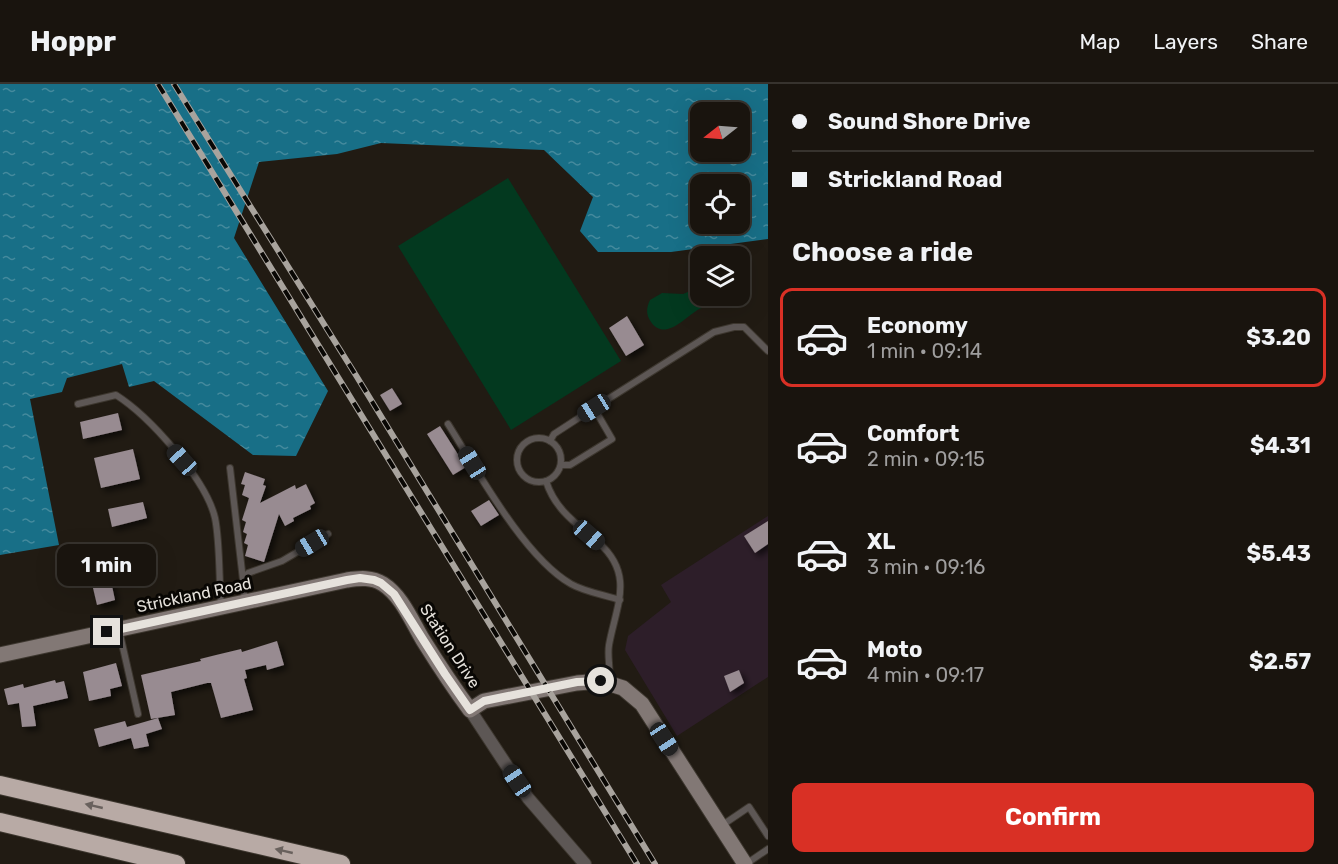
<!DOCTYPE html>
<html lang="en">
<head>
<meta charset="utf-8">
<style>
  body { margin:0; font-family:Rubik,sans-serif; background:#221d17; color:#f1f3f6; height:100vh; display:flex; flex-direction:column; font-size:22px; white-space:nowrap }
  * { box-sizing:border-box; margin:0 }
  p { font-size:20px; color:#9f9e9e }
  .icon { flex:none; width:33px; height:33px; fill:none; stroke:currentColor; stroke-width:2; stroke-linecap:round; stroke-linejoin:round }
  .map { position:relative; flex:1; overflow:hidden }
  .side { display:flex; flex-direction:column; background:#19140e; width:570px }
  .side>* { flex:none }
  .top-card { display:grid; align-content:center; height:132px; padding:0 24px; background:#19140e }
  .needle { width:39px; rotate:253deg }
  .buttons { position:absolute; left:690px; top:18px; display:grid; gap:12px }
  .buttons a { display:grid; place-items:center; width:60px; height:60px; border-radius:12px; background:#19140e; box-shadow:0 6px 24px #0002,0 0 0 2px #37332e; font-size:30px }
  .end { position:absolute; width:27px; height:27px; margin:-14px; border:8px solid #e6e2dc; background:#111; box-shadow:0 0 0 3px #111 }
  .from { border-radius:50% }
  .bubble { position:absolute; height:42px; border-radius:12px; background:#19140e; box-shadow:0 6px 24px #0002,0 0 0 2px #37332e; font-size:20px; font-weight:700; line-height:42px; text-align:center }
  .car { position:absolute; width:18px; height:36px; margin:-18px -9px; border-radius:8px; box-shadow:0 0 4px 2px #0007; background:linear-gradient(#222 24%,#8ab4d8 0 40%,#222 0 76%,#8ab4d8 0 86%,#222 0) }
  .top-card b { display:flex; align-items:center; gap:21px; height:57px; font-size:22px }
  .top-card b+b { border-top:2px solid #37332e }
  .top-card i { width:15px; height:15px; background:#f1f3f6 }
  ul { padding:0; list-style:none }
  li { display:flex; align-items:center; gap:18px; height:99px; margin:0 12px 9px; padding:0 12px; border:3px solid transparent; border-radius:12px }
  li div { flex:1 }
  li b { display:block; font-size:22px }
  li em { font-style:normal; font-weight:700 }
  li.selected { border-color:#d93025 }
  li>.icon { width:54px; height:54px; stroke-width:1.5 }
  h2 { padding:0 24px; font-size:27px; line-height:72px }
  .button { display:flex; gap:12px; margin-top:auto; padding:12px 24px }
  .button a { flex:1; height:69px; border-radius:12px; background:#d93025; color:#fff; font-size:24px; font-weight:700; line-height:69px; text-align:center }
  header { display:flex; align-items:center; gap:36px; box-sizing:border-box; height:84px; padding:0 30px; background:#19140e; border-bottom:2px solid #37332e }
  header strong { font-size:28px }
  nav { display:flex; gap:33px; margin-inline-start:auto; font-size:21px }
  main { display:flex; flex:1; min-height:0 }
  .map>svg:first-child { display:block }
  .industrial { fill:#2d1e29 }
  .park { fill:#03391f }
  .water { fill:url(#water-ripples); fill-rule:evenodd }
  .building { fill:#988b91; filter:url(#shadow) }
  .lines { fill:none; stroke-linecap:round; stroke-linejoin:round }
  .service-casing { stroke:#3d372f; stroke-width:8 }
  .minor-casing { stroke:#3d372f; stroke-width:14 }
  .secondary-casing { stroke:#3d372f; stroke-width:17 }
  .motorway-casing { stroke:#3d372f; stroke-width:20 }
  .service { stroke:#5d5755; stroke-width:6 }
  .minor { stroke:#5d5755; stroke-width:12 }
  .secondary { stroke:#827875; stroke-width:15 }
  .motorway { stroke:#b8aaa5; stroke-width:18 }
  .rail-casing { stroke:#a8a39d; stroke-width:6 }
  .rail { stroke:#090704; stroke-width:4; stroke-dasharray:11; stroke-linecap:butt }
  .oneway { fill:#69615d }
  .route { stroke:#e6e2dc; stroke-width:8 }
  .labels { text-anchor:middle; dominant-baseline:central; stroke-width:6; stroke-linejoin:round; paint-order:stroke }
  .street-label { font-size:16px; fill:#e6e2dc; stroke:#090704 }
</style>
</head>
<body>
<header>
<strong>Hoppr</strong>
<nav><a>Map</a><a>Layers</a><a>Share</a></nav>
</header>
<main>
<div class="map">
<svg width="768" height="780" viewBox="0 0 768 780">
  <defs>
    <pattern id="water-ripples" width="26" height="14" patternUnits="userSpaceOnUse" patternTransform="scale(1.5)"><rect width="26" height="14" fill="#186f87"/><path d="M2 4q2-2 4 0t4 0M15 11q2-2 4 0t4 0" fill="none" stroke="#458a9d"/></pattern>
    <filter id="shadow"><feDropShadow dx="4" dy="4" stdDeviation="3" flood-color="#0009"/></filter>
  </defs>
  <rect width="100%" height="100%" fill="#211b13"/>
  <path class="industrial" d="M 768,432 L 768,593 L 677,652 L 625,566 L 628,552 L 671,518 L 661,501 Z"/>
  <g class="park">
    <path d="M 508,94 L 621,277 L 511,346 L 398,162 Z"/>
    <path d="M 700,203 L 700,212 L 718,212 L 718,218 C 711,221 702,223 696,227 C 684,235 664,257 651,238 C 646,231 646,224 650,216 L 662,209 L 683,210 Z"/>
  </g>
  <path class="water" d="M 0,0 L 768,0 L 768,155 L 671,168 L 598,168 L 580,147 L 593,113 L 544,66 L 381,59 L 337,70 L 259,78 L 234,154 L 328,307 L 296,372 L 253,371 L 154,297 L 129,303 L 122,280 L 67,294 L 62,308 L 30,315 L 59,461 L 0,471 ZM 700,28 L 740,28 L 740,68 L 700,68 ZM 700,100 L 740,100 L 740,140 L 700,140 Z"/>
  <g class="building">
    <path d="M 627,232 L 644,261 L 626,272 L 609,244 Z"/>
    <path d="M 392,304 L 402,320 L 390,327 L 380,311 Z"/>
    <path d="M 118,329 L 122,346 L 83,355 L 80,338 Z"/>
    <path d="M 440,342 L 466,383 L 453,391 L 427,350 Z"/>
    <path d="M 133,365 L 140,395 L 101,404 L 94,374 Z"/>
    <path d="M 245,388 L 265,395 L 263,401 L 266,402 L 260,419 L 295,401 L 296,405 L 306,400 L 315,419 L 310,422 L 311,425 L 293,434 L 294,437 L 285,442 L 279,430 L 264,478 L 245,472 L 248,461 L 244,459 L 247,450 L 243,448 L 246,438 L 242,436 L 249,414 L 242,411 L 245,401 L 241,400 Z"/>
    <path d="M 489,416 L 499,431 L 481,442 L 471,427 Z"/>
    <path d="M 143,418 L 147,434 L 112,443 L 108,425 Z"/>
    <path d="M 768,437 L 768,460 L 755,469 L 744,452 Z"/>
    <path d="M 108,483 L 115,516 L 97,521 L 89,487 Z"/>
    <path d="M 277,557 L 284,581 L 267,586 L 266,581 L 245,586 L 247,594 L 244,595 L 253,626 L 221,634 L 211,599 L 207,599 L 171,608 L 175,631 L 151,635 L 141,591 L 201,577 L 200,575 L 216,571 L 241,565 L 242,568 Z"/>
    <path d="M 116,579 L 122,602 L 110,605 L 111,612 L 89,617 L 83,588 Z"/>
    <path d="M 739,586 L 744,599 L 730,608 L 724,592 Z"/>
    <path d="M 55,596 L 56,599 L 64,597 L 68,614 L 33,622 L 36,642 L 22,643 L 19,619 L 8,621 L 4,605 L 23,600 L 24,604 Z"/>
    <path d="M 158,634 L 162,645 L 146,650 L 149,662 L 134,665 L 131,654 L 99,663 L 94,645 L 125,637 L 127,643 Z"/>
  </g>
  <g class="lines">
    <defs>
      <g id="service">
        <path d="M 78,320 L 116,311 C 149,332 206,395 215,434 C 220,458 219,496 221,521"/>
        <path d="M 594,324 L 714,248 L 734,243 L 744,243 L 768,267"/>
        <path d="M 448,340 C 477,386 524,473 571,500 C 585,508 605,511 620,516"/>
        <circle cx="539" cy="376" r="22"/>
        <path d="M 550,357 L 554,350 L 594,324 L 612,355 L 570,381 L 561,381"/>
        <path d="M 230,384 L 243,496"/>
        <path d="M 546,397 C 555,426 577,440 599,459 C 635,491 616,522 609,561 C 607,573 611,584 609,598"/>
        <path d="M 245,518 L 243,497 L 248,489 L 282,477 L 328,450"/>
        <path d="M 119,546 L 138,630"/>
        <path d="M 721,742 L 749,723 L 768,752"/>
        <path d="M 746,780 L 768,765"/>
      </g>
      <path id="minor" d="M 470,626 L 528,714 L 585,780"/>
      <path id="secondary" d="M 0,571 L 347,496 C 360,494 372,493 383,500 C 402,512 412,538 423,556 C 438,580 453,603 470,626 L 484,617 L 577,599 L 601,597 L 623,604 L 642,620 L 745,780"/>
      <g id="motorway">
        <path d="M 0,701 L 341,780"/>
        <path d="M 0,738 L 176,780"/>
      </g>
    </defs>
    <use href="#service" class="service-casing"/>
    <use href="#minor" class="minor-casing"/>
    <use href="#secondary" class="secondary-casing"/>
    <use href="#motorway" class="motorway-casing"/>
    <use href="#service" class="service"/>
    <use href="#minor" class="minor"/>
    <use href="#secondary" class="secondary"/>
    <use href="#motorway" class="motorway"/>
    <defs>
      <g id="rail">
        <path d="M 158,0 L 637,780"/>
        <path d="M 174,0 L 357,293 L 655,780"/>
      </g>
    </defs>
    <use href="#rail" class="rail-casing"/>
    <use href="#rail" class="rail"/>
  </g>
  <defs><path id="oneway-solid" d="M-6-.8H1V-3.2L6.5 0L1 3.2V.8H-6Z" transform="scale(1.5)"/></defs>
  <g class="oneway">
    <use href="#oneway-solid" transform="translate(94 722) rotate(-167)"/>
    <use href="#oneway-solid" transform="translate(284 767) rotate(-167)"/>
  </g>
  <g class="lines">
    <path class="route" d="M 107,548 L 347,496 L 360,494 L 374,496 L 381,499 L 394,510 L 445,590 L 470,626 L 484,617 L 577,598 L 601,597"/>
  </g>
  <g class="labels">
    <g class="street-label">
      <text transform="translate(194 511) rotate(-12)">Strickland Road</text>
      <text transform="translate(450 562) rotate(57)">Station Drive</text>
    </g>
  </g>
</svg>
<div class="buttons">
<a><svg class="needle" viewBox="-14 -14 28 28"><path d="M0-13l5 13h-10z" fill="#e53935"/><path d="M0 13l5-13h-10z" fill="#9f9e9e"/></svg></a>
<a><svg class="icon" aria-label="locate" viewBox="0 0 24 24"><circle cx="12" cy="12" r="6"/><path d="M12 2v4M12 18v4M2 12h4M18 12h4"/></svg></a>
<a><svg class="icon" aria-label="layers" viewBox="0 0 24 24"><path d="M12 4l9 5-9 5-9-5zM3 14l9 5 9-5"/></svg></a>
</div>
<i class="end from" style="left:601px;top:597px"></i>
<i class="end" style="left:107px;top:548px"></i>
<div class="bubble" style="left:57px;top:460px;width:99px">1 min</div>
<i class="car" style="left:594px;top:324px;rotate:238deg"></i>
<i class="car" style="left:182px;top:376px;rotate:318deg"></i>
<i class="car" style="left:472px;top:379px;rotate:328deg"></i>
<i class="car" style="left:589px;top:451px;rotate:131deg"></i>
<i class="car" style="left:312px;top:459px;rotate:239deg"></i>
<i class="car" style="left:664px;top:655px;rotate:147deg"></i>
<i class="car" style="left:517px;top:697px;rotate:326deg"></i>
</div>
<section class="side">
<div class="top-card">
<b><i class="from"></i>Sound Shore Drive</b>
<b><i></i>Strickland Road</b>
</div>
<h2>Choose a ride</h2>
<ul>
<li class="selected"><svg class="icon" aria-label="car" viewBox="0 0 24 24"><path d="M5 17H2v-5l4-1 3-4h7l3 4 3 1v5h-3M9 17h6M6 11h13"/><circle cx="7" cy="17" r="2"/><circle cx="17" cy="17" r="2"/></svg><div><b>Economy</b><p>1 min · 09:14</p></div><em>$3.20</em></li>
<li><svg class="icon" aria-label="car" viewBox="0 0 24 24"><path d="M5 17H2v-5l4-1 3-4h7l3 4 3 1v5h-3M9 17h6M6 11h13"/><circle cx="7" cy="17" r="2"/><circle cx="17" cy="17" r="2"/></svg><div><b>Comfort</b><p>2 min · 09:15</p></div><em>$4.31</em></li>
<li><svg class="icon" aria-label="car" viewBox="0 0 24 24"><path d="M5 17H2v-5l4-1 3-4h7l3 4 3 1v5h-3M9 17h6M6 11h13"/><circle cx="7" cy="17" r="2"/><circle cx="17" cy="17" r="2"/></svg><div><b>XL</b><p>3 min · 09:16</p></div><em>$5.43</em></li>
<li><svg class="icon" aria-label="car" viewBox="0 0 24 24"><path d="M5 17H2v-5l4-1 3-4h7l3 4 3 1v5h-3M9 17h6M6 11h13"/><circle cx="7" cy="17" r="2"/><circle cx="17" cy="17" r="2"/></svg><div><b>Moto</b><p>4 min · 09:17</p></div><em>$2.57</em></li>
</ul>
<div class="button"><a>Confirm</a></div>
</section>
</main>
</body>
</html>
